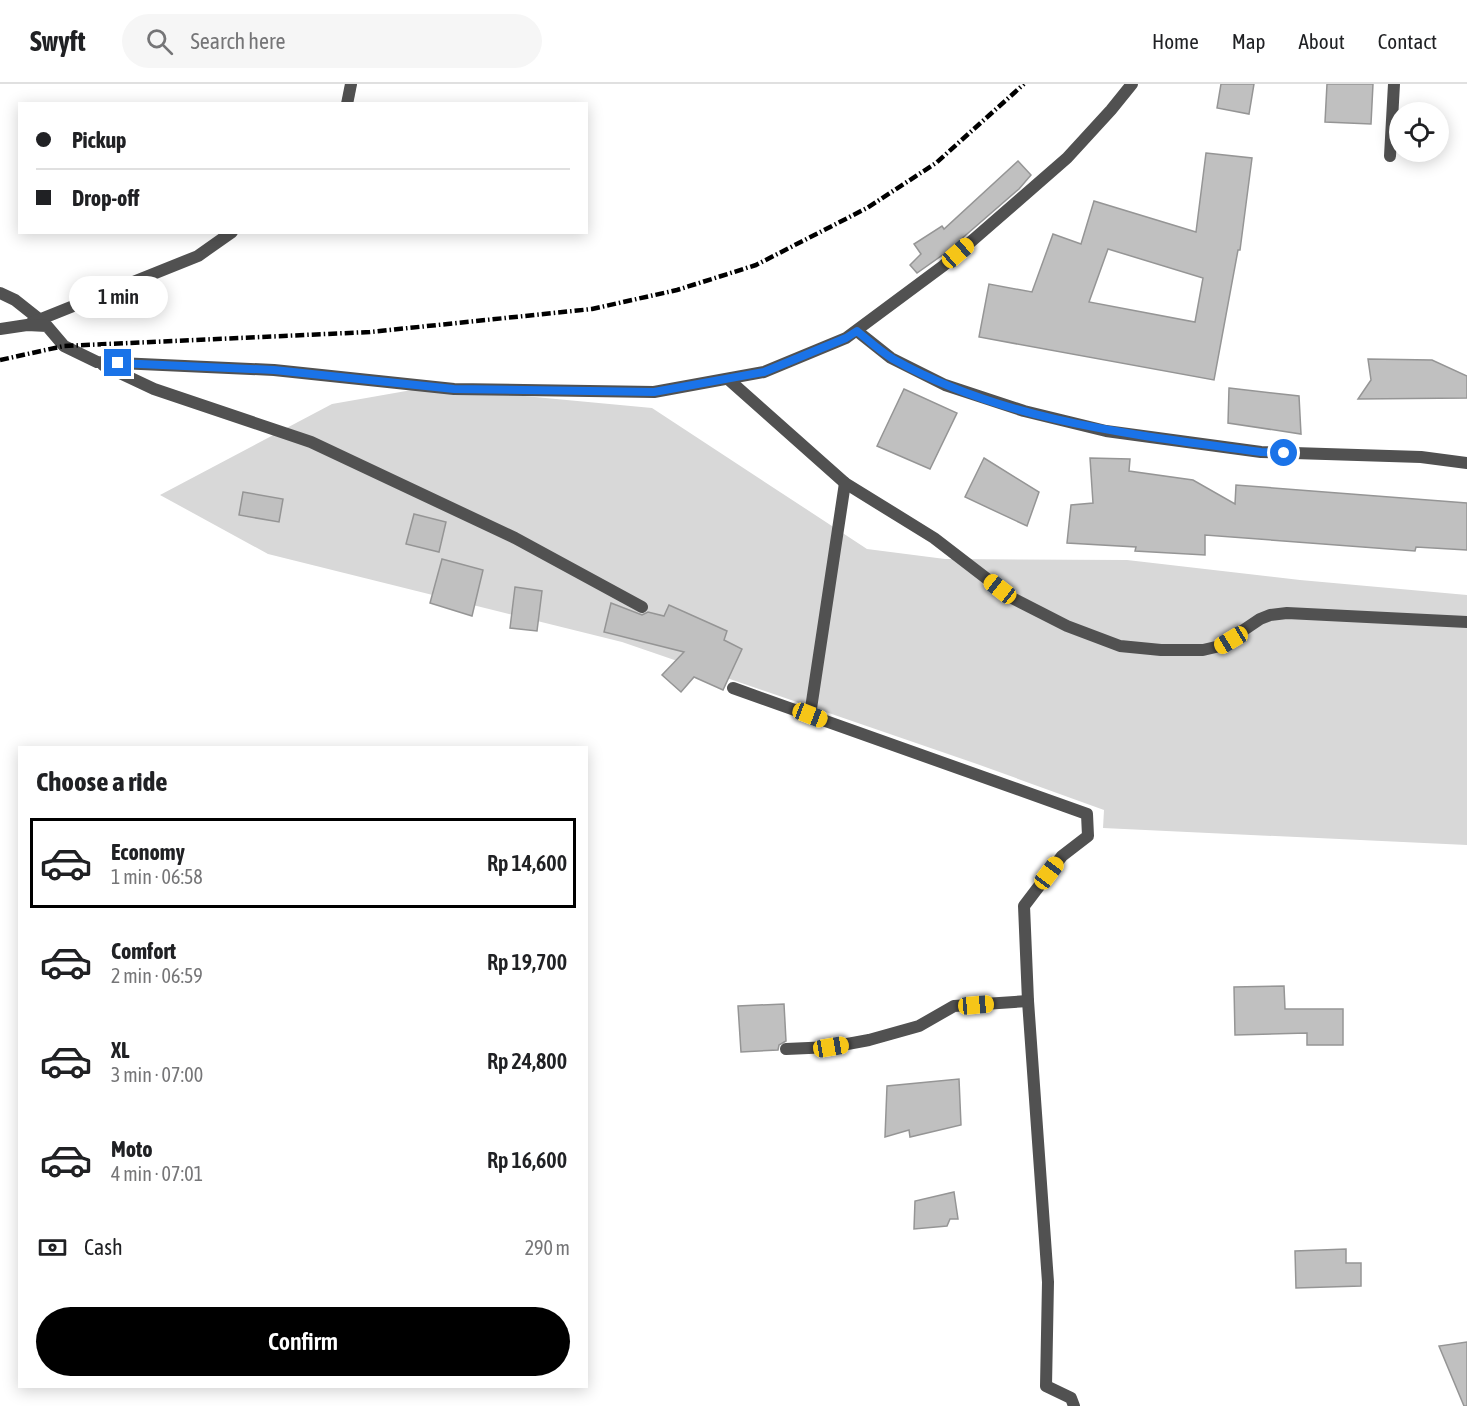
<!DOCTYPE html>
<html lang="en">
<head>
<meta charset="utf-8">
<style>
  body { margin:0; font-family:"Asap Condensed",sans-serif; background:#f6f6f6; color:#202124; height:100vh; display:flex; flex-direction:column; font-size:22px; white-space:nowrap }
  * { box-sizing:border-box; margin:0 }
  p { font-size:20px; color:#757577 }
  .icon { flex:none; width:33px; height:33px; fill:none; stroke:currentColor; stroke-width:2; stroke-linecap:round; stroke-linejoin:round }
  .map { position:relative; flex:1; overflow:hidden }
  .panel { position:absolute; left:18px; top:662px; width:570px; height:642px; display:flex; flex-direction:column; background:#fff; border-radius:0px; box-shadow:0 3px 15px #0003 }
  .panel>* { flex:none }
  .banner { position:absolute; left:18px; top:18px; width:570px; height:132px; border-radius:0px; box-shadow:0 3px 15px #0003; display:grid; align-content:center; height:132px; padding:0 18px; background:#fff }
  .controls { position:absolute; left:1389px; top:18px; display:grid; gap:12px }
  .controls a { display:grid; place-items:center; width:60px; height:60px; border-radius:50%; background:#fff; box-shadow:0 3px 15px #0003; font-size:30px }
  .end { position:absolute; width:27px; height:27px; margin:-14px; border:8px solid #1a73e8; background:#fff; box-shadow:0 0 0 3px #fff }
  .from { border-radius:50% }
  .bubble { position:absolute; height:42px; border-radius:21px; background:#fff; box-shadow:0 3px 15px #0003; font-size:20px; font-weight:600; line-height:42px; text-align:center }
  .car { position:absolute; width:18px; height:36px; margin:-18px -9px; border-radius:8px; box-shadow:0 0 4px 2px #0007; background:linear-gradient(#f5c518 24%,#345 0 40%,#f5c518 0 76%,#345 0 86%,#f5c518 0) }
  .banner b { display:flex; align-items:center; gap:21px; height:57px; font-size:22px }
  .banner b+b { border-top:2px solid #e0e0e0 }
  .banner i { width:15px; height:15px; background:#202124 }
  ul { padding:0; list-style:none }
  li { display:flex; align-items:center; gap:18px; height:90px; margin:0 12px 9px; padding:0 6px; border:3px solid transparent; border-radius:0px }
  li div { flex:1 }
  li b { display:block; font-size:22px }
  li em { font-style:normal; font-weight:600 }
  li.on { border-color:#000 }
  li>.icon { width:54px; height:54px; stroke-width:1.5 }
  h2 { padding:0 18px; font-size:27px; line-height:72px }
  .pay { display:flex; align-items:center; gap:15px; height:66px; padding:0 18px; font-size:22px }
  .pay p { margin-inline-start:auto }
  .action { display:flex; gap:12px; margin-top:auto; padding:12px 18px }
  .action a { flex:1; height:69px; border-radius:36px; background:#000; color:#fff; font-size:24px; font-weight:600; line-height:69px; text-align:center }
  header { display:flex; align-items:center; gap:36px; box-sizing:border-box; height:84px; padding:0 30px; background:#fff; border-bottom:2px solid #e0e0e0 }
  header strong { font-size:28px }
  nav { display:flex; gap:33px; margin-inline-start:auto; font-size:21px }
  .search { width:420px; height:54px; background:#f6f6f6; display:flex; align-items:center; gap:15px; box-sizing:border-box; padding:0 21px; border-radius:33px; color:#757577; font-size:22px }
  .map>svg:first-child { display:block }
  .green { fill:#d8d8d8 }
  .building { fill:#c0c0c0; stroke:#959595; stroke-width:1.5; fill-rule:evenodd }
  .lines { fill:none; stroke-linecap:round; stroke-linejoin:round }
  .street { stroke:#515151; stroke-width:12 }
  .rail { stroke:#000; stroke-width:4.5; stroke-dasharray:9 3 1.5 3; stroke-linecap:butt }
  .route { stroke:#1a73e8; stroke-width:8 }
</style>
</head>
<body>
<header>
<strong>Swyft</strong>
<div class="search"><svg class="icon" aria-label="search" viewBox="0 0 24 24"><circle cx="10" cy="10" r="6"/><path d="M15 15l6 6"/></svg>Search here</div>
<nav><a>Home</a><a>Map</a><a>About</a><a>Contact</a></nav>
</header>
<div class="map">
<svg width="1467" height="1322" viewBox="0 0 1467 1322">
  <rect width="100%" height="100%" fill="#fff"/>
  <path class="green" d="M 429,303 L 652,324 L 867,465 L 945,475 L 1127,476 L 1300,496 L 1467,511 L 1467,761 L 1103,744 L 1104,726 L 977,680 L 622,558 L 268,470 L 160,411 L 332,320 Z"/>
  <g class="building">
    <path d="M 1221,0 L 1254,0 L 1249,30 L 1217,24 Z"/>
    <path d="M 1327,0 L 1373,0 L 1371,40 L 1325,38 Z"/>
    <path d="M 1206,69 L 1252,74 L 1240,166 L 1238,166 L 1214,296 L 979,253 L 989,200 L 1032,208 L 1053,150 L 1081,160 L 1094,117 L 1196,148 ZM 1108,165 L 1203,194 L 1195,238 L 1089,218 Z"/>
    <path d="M 1018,77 L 1031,91 L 1019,105 L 944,170 L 917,189 L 910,181 L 921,170 L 914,160 L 942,142 L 944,145 Z"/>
    <path d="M 1368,275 L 1432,276 L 1467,292 L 1467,314 L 1358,315 L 1371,296 Z"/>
    <path d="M 1229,304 L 1299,312 L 1301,350 L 1228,339 Z"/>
    <path d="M 904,305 L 957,329 L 930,385 L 877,362 Z"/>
    <path d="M 984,374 L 1039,408 L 1027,442 L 965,413 Z"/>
    <path d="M 1090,374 L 1130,375 L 1129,387 L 1193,396 L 1235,420 L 1236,401 L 1467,419 L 1467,466 L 1416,463 L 1415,467 L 1205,451 L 1205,471 L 1135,467 L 1136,463 L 1067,459 L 1071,421 L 1093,419 Z"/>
    <path d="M 243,408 L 283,415 L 279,438 L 239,431 Z"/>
    <path d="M 414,430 L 446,438 L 439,468 L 406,460 Z"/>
    <path d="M 442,475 L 483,486 L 472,532 L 430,519 Z"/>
    <path d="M 515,503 L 542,507 L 537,547 L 510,544 Z"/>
    <path d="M 611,519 L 642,531 L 648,528 L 664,532 L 669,521 L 727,547 L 724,556 L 742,565 L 723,606 L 694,593 L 681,608 L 662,591 L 684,568 L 604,548 Z"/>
    <path d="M 1284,902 L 1285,925 L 1343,925 L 1343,961 L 1307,961 L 1307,949 L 1235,951 L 1234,903 Z"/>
    <path d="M 784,920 L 786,957 L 779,961 L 778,966 L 741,968 L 738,922 Z"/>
    <path d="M 959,995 L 961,1041 L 910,1053 L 909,1046 L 885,1053 L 887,1002 Z"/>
    <path d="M 954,1108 L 958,1135 L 950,1135 L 947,1142 L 914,1145 L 915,1117 Z"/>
    <path d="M 1346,1165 L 1346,1179 L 1361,1179 L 1361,1202 L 1296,1204 L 1295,1167 Z"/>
    <path d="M 1467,1258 L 1467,1322 L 1464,1322 L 1439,1262 Z"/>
  </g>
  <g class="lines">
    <g class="street">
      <path d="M 347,20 L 351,0"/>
      <path d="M 1390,72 L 1394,0"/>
      <path d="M 0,209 L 15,216 L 44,239"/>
      <path d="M 31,239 L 198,172 L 232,148"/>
      <path d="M 0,245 L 27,241 L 47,242 L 64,262 L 97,278 L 274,286 L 454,305 L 654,308 L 764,288 L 846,254 L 943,182 L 1067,74 L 1111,26 L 1132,0"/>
      <path d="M 857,247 L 891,274 L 945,301 L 1024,327 L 1106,347 L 1261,368 L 1421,373 L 1467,379"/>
      <path d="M 103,281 L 154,305 L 311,358 L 515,454 L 642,523"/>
      <path d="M 728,295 L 845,399 L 934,454 L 1012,514 L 1067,542 L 1120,562 L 1161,566 L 1203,566 L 1220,562 L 1260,535 L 1270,531 L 1287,529 L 1467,538"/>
      <path d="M 733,604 L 1087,730 L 1088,752 L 1062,772 L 1024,822 L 1028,917 L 1048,1198 L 1046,1302 L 1071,1314 L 1074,1322"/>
      <path d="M 810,631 L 845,399"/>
      <path d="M 786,965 L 831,963 L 869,956 L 919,942 L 954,922 L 1028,917"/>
    </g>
    <path class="rail" d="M 0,276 L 64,262 L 370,248 L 592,225 L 677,206 L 756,181 L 867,124 L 936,79 L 1024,0"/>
  </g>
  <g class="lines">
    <path class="route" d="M 118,279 L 274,286 L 454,305 L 654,308 L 764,288 L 846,254 L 857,247 C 868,256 880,267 893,275 C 1004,338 1136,351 1261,368 L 1284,369"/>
  </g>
</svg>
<div class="controls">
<a><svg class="icon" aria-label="locate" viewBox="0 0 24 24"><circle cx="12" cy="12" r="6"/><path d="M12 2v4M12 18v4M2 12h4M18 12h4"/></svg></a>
</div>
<i class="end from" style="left:1284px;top:369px"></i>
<i class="end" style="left:118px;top:279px"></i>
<div class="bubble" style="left:69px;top:192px;width:99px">1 min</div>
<i class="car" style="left:958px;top:169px;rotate:49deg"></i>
<i class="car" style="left:1000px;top:505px;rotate:308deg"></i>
<i class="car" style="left:1231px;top:556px;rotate:239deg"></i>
<i class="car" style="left:810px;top:631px;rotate:111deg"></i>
<i class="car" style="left:1049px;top:789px;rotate:37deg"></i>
<i class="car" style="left:976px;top:921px;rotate:85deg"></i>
<i class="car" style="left:831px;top:963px;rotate:81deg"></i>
<div class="banner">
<b><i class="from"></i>Pickup</b>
<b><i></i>Drop-off</b>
</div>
<section class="panel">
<h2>Choose a ride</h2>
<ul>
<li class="on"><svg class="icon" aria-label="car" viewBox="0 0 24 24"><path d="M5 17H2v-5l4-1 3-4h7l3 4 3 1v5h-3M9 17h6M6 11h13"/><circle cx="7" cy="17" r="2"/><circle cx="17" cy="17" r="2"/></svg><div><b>Economy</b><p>1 min · 06:58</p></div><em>Rp 14,600</em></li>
<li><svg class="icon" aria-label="car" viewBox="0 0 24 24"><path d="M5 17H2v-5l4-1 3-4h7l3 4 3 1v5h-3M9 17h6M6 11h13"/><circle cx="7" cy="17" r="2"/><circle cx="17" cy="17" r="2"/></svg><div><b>Comfort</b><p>2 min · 06:59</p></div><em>Rp 19,700</em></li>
<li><svg class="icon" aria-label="car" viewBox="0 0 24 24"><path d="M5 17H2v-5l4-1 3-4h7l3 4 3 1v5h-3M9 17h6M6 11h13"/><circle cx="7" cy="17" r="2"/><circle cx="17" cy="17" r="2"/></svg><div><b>XL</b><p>3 min · 07:00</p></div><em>Rp 24,800</em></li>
<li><svg class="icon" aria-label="car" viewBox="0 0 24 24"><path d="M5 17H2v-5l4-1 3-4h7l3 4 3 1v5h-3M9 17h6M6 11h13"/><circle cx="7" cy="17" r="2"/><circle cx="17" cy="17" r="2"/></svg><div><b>Moto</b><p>4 min · 07:01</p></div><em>Rp 16,600</em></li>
</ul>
<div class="pay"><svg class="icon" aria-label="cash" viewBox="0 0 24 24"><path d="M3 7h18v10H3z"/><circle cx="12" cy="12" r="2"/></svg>Cash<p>290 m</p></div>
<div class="action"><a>Confirm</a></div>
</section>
</div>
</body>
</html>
